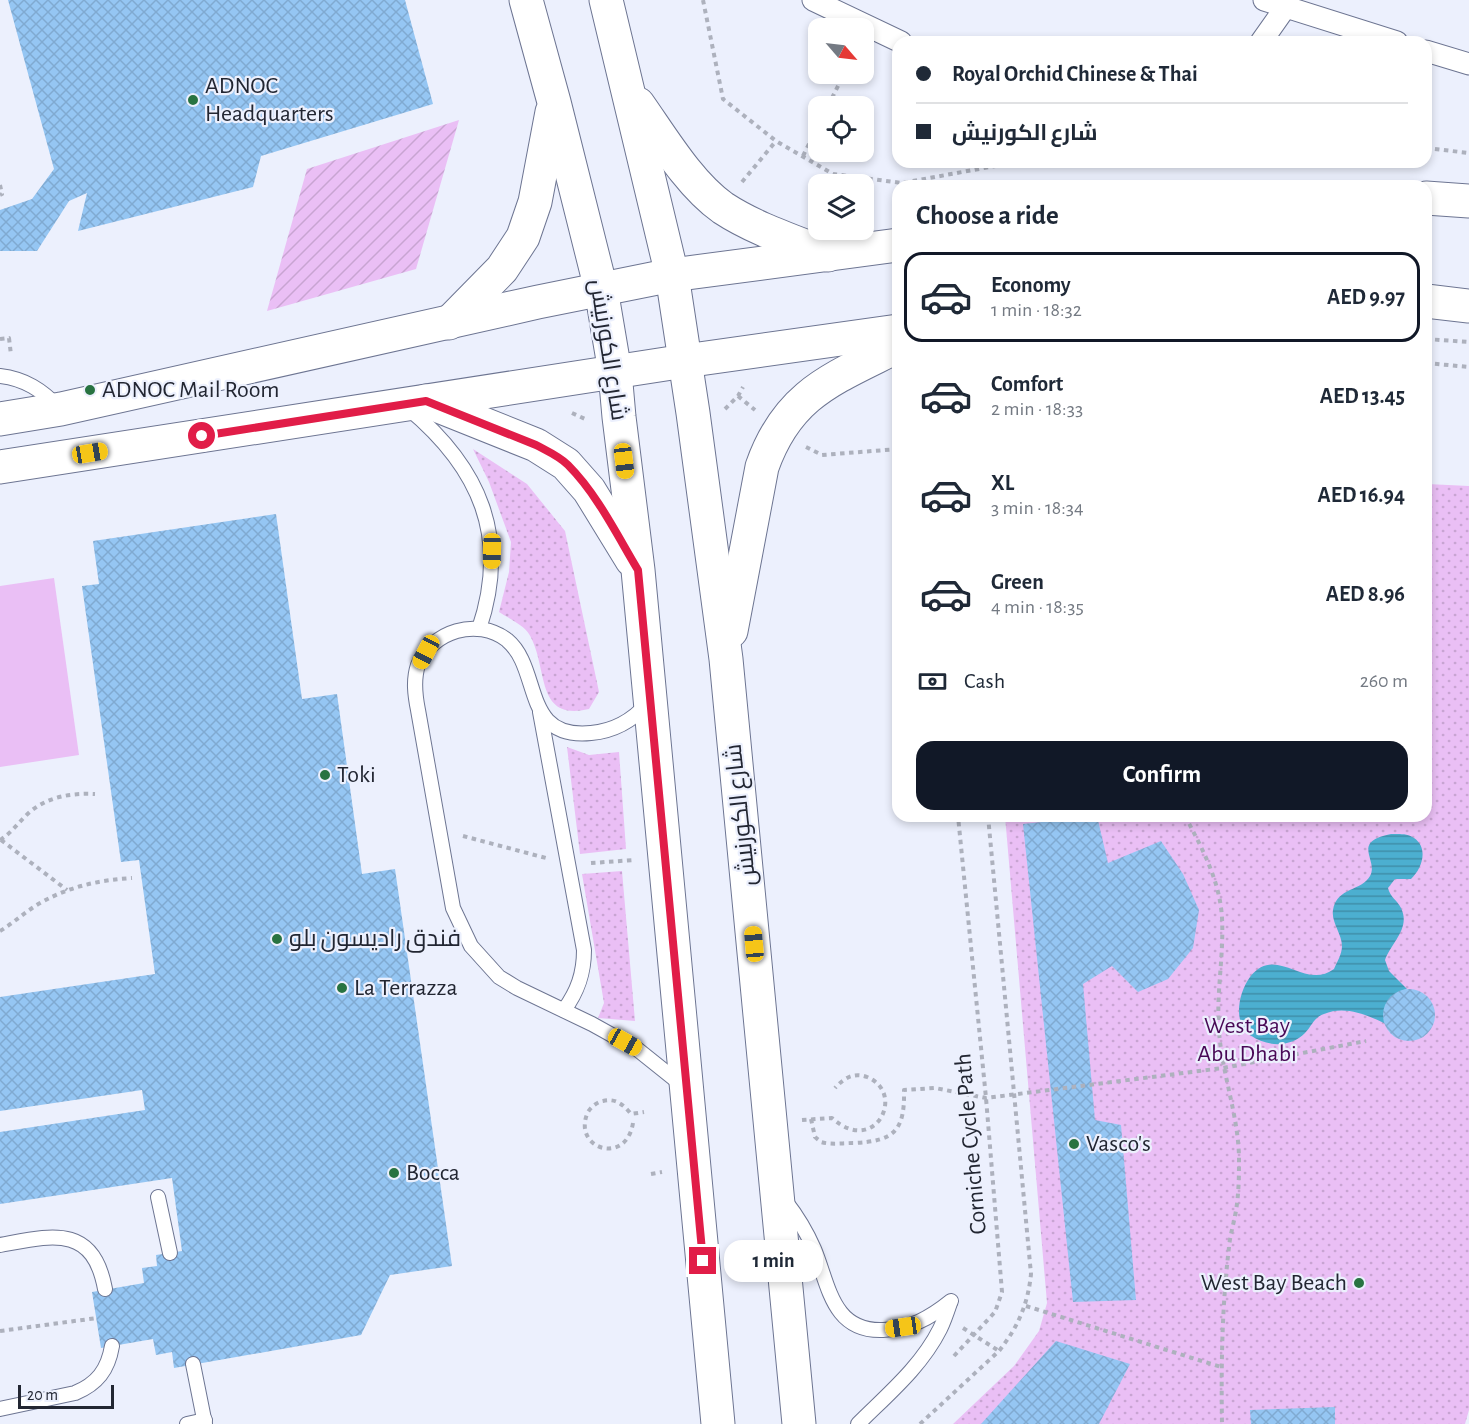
<!DOCTYPE html>
<html lang="en">
<head>
<meta charset="utf-8">
<style>
  body { margin:0; font-family:"Alegreya Sans",Cairo,sans-serif; background:#f6f6f7; color:#1f2937; height:100vh; display:flex; flex-direction:column; font-size:22px; white-space:nowrap }
  * { box-sizing:border-box; margin:0 }
  p { font-size:20px; color:#747a83 }
  .icon { flex:none; width:33px; height:33px; fill:none; stroke:currentColor; stroke-width:2; stroke-linecap:round; stroke-linejoin:round }
  .map { position:relative; flex:1; overflow:hidden }
  .panel { position:absolute; left:892px; top:180px; width:540px; height:642px; display:flex; flex-direction:column; background:#fff; border-radius:18px; box-shadow:0 3px 9px #0003 }
  .panel>* { flex:none }
  .guide { position:absolute; left:892px; top:36px; width:540px; height:132px; border-radius:18px; box-shadow:0 3px 9px #0003; display:grid; align-content:center; height:132px; padding:0 24px; background:#fff }
  .needle { width:39px; rotate:118deg }
  .controls { position:absolute; left:808px; top:18px; display:grid; gap:12px }
  .controls a { display:grid; place-items:center; width:66px; height:66px; border-radius:12px; background:#fff; box-shadow:0 3px 9px #0003; font-size:30px }
  .scale { position:absolute; left:18px; bottom:15px; width:96px; box-sizing:border-box; padding-left:6px; border:3px solid #222632; border-top:0; font-size:16px; line-height:21px; white-space:nowrap; color:#222632; -webkit-text-stroke:4px #ecf0fd; paint-order:stroke }
  .end { position:absolute; width:27px; height:27px; margin:-14px; border:8px solid #e11d48; background:#fff; box-shadow:0 0 0 3px #fff }
  .from { border-radius:50% }
  .bubble { position:absolute; height:42px; border-radius:18px; background:#fff; box-shadow:0 3px 9px #0003; font-size:20px; font-weight:700; line-height:42px; text-align:center }
  .car { position:absolute; width:18px; height:36px; margin:-18px -9px; border-radius:8px; box-shadow:0 0 4px 2px #0007; background:linear-gradient(#f5c518 24%,#345 0 40%,#f5c518 0 76%,#345 0 86%,#f5c518 0) }
  .guide b { display:flex; align-items:center; gap:21px; height:57px; font-size:22px }
  .guide b+b { border-top:2px solid #e0e1e3 }
  .guide i { width:15px; height:15px; background:#1f2937 }
  ul { padding:0; list-style:none }
  li { display:flex; align-items:center; gap:18px; height:90px; margin:0 12px 9px; padding:0 12px; border:3px solid transparent; border-radius:18px }
  li div { flex:1 }
  li b { display:block; font-size:22px }
  li em { font-style:normal; font-weight:700 }
  li.on { border-color:#111827 }
  li>.icon { width:54px; height:54px; stroke-width:1.5 }
  h2 { padding:0 24px; font-size:27px; line-height:72px }
  .pay { display:flex; align-items:center; gap:15px; height:66px; padding:0 24px; font-size:22px }
  .pay p { margin-inline-start:auto }
  .cta { display:flex; gap:12px; margin-top:auto; padding:12px 24px }
  .cta a { flex:1; height:69px; border-radius:18px; background:#111827; color:#fff; font-size:24px; font-weight:700; line-height:69px; text-align:center }
  .map>svg:first-child { display:block }
  .grass { fill:url(#grass-dots) }
  .garden { fill:url(#garden-furrows) }
  .pitch { fill:#eabff5 }
  .water { fill:url(#water-rules) }
  .building { fill:url(#building-cross-hatch) }
  .lines { fill:none; stroke-linecap:round; stroke-linejoin:round }
  .service-casing { stroke:#6d7592; stroke-width:16 }
  .pedestrian-casing { stroke:#6d7592; stroke-width:23 }
  .tertiary-casing { stroke:#6d7592; stroke-width:35 }
  .secondary-casing { stroke:#6d7592; stroke-width:35 }
  .path { stroke:#adb1bd; stroke-width:4; stroke-dasharray:4.5 4.5; stroke-linecap:butt }
  .service { stroke:#fff; stroke-width:14 }
  .pedestrian { stroke:#fff; stroke-width:21 }
  .tertiary { stroke:#fff; stroke-width:33 }
  .secondary { stroke:#fff; stroke-width:33 }
  .route { stroke:#e11d48; stroke-width:8 }
  .poi-dot { fill:#287341; stroke:#ecf0fd; stroke-width:2 }
  .labels { text-anchor:middle; dominant-baseline:central; stroke-width:4.5; stroke-linejoin:round; paint-order:stroke }
  .poi-label { font-size:24px; fill:#222632; stroke:#ecf0fd; text-anchor:start }
  .street-label { font-size:24px; fill:#222632; stroke:#ecf0fd }
  .park-label { font-size:24px; fill:#480856; stroke:#ecf0fd }
</style>
</head>
<body>
<div class="map">
<svg width="1469" height="1424" viewBox="0 0 1469 1424">
  <defs>
    <pattern id="grass-dots" width="8" height="8" patternUnits="userSpaceOnUse" patternTransform="scale(1.5)"><rect width="8" height="8" fill="#eabff5"/><path d="M2 2h.1M6 6h.1" fill="none" stroke="#c8a4d2" stroke-width="1.8" stroke-linecap="round"/></pattern>
    <pattern id="garden-furrows" width="10" height="10" patternUnits="userSpaceOnUse" patternTransform="scale(1.5)"><rect width="10" height="10" fill="#eabff5"/><path d="M-1 1l2-2M0 10L10 0M9 11l2-2" fill="none" stroke="#c8a4d2"/></pattern>
    <pattern id="water-rules" width="6" height="5" patternUnits="userSpaceOnUse" patternTransform="scale(1.5)"><rect width="6" height="5" fill="#4cafd0"/><path d="M0 2.5h6" fill="none" stroke="#3f8ea9"/></pattern>
    <pattern id="building-cross-hatch" width="8" height="8" patternUnits="userSpaceOnUse" patternTransform="scale(1.5)"><rect width="8" height="8" fill="#95c6f3"/><path d="M0 0l8 8M0 8l8-8" fill="none" stroke="#80aad1"/></pattern>
  </defs>
  <rect width="100%" height="100%" fill="#ecf0fd"/>
  <g class="grass">
    <path d="M 473,449 L 527,484 L 565,531 L 599,692 L 589,709 C 534,722 549,667 529,634 C 524,625 508,618 499,612 L 509,572 L 511,542 L 489,482 Z"/>
    <path d="M 1427,484 L 1469,486 L 1469,1410 L 1465,1424 L 953,1424 L 1014,1366 L 1039,1331 L 1047,1303 L 1005,816 L 1426,816 Z"/>
    <path d="M 567,747 L 589,755 L 619,752 L 626,849 L 580,854 Z"/>
    <path d="M 622,871 L 635,1021 L 598,1018 L 604,1003 L 582,874 Z"/>
  </g>
  <path class="garden" d="M 459,120 L 416,269 L 267,311 L 307,169 Z"/>
  <path class="pitch" d="M 54,578 L 79,755 L 0,767 L 0,586 Z"/>
  <path class="water" d="M 1391,834 C 1398,834 1408,833 1414,838 C 1429,848 1422,869 1411,879 L 1395,879 L 1388,888 C 1390,897 1397,900 1401,908 C 1411,928 1391,943 1385,960 L 1389,971 L 1407,989 C 1391,993 1380,1007 1386,1024 C 1367,1015 1345,1005 1324,1014 C 1314,1017 1312,1026 1305,1033 C 1290,1048 1267,1047 1250,1035 C 1243,1030 1239,1021 1239,1011 C 1239,999 1243,987 1250,977 C 1276,943 1304,991 1334,969 C 1337,962 1342,954 1342,946 C 1342,934 1331,922 1333,910 C 1337,887 1362,891 1370,876 C 1379,860 1350,842 1391,834 Z"/>
  <g class="building">
    <path d="M 8,0 L 405,0 L 433,104 L 261,156 L 253,187 L 78,231 L 87,193 L 69,201 L 37,251 L 0,251 L 0,210 L 32,199 L 54,169 Z"/>
    <path d="M 276,514 L 302,699 L 337,694 L 362,874 L 395,869 L 452,1266 L 390,1275 L 361,1335 L 174,1368 L 172,1352 L 156,1355 L 153,1339 L 101,1348 L 92,1292 L 144,1283 L 142,1268 L 157,1266 L 156,1255 L 182,1251 L 172,1178 L 0,1204 L 0,1132 L 145,1110 L 142,1090 L 0,1111 L 0,997 L 155,974 L 139,860 L 121,862 L 82,586 L 99,584 L 93,541 Z"/>
    <path d="M 1097,816 L 1108,863 L 1161,841 L 1183,874 L 1199,910 L 1193,948 L 1168,979 L 1138,992 L 1112,966 L 1083,984 L 1095,1120 L 1121,1125 L 1136,1300 L 1073,1302 L 1023,824 Z"/>
    <circle cx="1409" cy="1015" r="26"/>
    <path d="M 1056,1341 L 1130,1364 L 1099,1424 L 981,1424 Z"/>
    <path d="M 1335,1407 L 1335,1424 L 1251,1424 L 1250,1410 Z"/>
  </g>
  <g class="lines">
    <defs>
      <g id="service">
        <path d="M 0,376 C 25,379 42,390 59,408"/>
        <path d="M 408,408 C 480,468 510,537 479,629"/>
        <path d="M 647,704 C 632,721 614,731 591,733 C 521,740 542,669 507,640 C 477,617 432,631 418,665 C 413,680 415,695 418,710 L 453,908 L 471,946 L 499,977 L 517,988 L 592,1024 L 637,1049 L 682,1085"/>
        <path d="M 540,712 L 584,950 C 584,973 578,991 564,1010"/>
        <path d="M 158,1197 L 170,1253"/>
        <path d="M 786,1202 C 797,1216 807,1233 814,1249 C 829,1285 832,1332 883,1330 C 910,1329 930,1318 951,1301"/>
        <path d="M 0,1245 C 50,1236 93,1223 105,1289"/>
        <path d="M 193,1364 L 205,1424"/>
        <path d="M 0,1409 L 75,1393 C 97,1384 108,1370 112,1346"/>
        <path d="M 187,1424 L 205,1420"/>
        <path d="M 858,1424 C 887,1395 921,1367 940,1329 C 944,1321 947,1312 950,1303"/>
      </g>
      <g id="pedestrian">
        <path d="M 813,0 L 901,42"/>
        <path d="M 1264,0 L 1397,42"/>
        <path d="M 1261,42 L 1285,8"/>
        <path d="M 1426,51 L 1469,64"/>
      </g>
      <g id="tertiary">
        <path d="M 1426,198 L 1469,201"/>
        <path d="M 1426,301 L 1469,306"/>
        <path d="M 0,419 L 61,409 L 538,302 L 672,275 L 898,245"/>
        <path d="M 0,467 L 685,361 L 898,331"/>
      </g>
      <g id="secondary">
        <path d="M 526,0 L 554,102 L 601,289 L 615,372 L 619,417 L 638,570 L 718,1424"/>
        <path d="M 606,0 L 672,275 L 693,413 L 726,659 L 799,1424"/>
        <path d="M 638,104 C 662,138 689,184 723,208 C 755,229 793,241 828,255"/>
        <path d="M 449,323 L 502,269 L 523,237 L 535,202 L 552,112"/>
        <path d="M 426,401 L 536,445 L 566,464 L 589,490 L 632,560"/>
        <path d="M 731,631 L 762,467 C 788,393 833,379 898,346"/>
      </g>
    </defs>
    <use href="#service" class="service-casing"/>
    <use href="#pedestrian" class="pedestrian-casing"/>
    <use href="#tertiary" class="tertiary-casing"/>
    <use href="#secondary" class="secondary-casing"/>
    <g class="path">
      <path d="M 703,0 L 723,99 L 776,141 L 833,174 L 902,183 L 1017,162"/>
      <path d="M 828,106 L 844,74"/>
      <path d="M 1426,148 L 1469,153"/>
      <path d="M 803,156 L 819,124"/>
      <path d="M 742,182 L 776,141"/>
      <path d="M 0,185 L 2,194 L 0,195"/>
      <path d="M 0,339 L 9,338 L 11,355"/>
      <path d="M 1426,339 L 1469,342"/>
      <path d="M 1426,363 L 1469,367"/>
      <path d="M 738,396 L 755,410"/>
      <path d="M 725,409 L 738,396 L 743,387"/>
      <path d="M 572,413 L 585,419"/>
      <path d="M 806,447 L 822,455 L 898,449"/>
      <path d="M 1185,816 C 1202,848 1220,881 1222,918 C 1224,956 1216,993 1219,1031 C 1222,1074 1238,1114 1239,1157 C 1239,1176 1239,1196 1235,1216 C 1233,1226 1230,1236 1229,1247 C 1222,1306 1221,1365 1222,1424"/>
      <path d="M 463,836 L 546,858"/>
      <path d="M 0,840 C 13,832 20,820 31,811 C 50,796 72,793 95,794"/>
      <path d="M 1,840 L 67,890"/>
      <path d="M 591,863 L 635,860"/>
      <path d="M 0,931 C 15,922 27,910 42,902 C 71,886 100,880 132,878"/>
      <path d="M 811,1119 L 815,1137 L 821,1142 C 831,1145 843,1143 854,1143 C 894,1141 905,1131 904,1090 L 935,1088 L 986,1098 L 1223,1068 L 1366,1041"/>
      <path d="M 802,1120 L 832,1118 C 875,1157 907,1093 867,1077 C 854,1072 844,1078 835,1088"/>
      <path d="M 633,1123 C 626,1167 571,1148 588,1112 C 591,1107 597,1102 603,1101 C 615,1098 623,1104 631,1114 L 644,1112"/>
      <path d="M 651,1174 L 662,1172"/>
      <path d="M 1026,1306 L 1221,1367"/>
      <path d="M 963,1328 L 999,1351"/>
      <path d="M 0,1331 L 97,1318"/>
      <path d="M 954,1356 L 995,1312 L 1002,1292 L 986,1098 L 958,816"/>
      <path d="M 920,1424 L 999,1351 C 1018,1327 1028,1304 1031,1274 L 988,816"/>
    </g>
    <use href="#service" class="service"/>
    <use href="#pedestrian" class="pedestrian"/>
    <use href="#tertiary" class="tertiary"/>
    <use href="#secondary" class="secondary"/>
  </g>
  <g class="lines">
    <path class="route" d="M 202,436 L 426,401 L 536,445 C 547,451 559,456 568,465 C 597,494 617,535 638,570 L 703,1261"/>
  </g>
  <g class="poi-dot">
    <circle cx="193" cy="100" r="6"/>
    <circle cx="90" cy="390" r="6"/>
    <circle cx="325" cy="775" r="6"/>
    <circle cx="277" cy="939" r="6"/>
    <circle cx="342" cy="988" r="6"/>
    <circle cx="1074" cy="1144" r="6"/>
    <circle cx="394" cy="1173" r="6"/>
    <circle cx="1359" cy="1283" r="6"/>
  </g>
  <g class="labels">
    <g class="poi-label">
      <text x="205" y="86">ADNOC<tspan x="205" dy="28">Headquarters</tspan></text>
      <text x="102" y="390">ADNOC Mail Room</text>
      <text x="337" y="775">Toki</text>
      <text x="289" y="939">فندق راديسون بلو</text>
      <text x="354" y="988">La Terrazza</text>
      <text x="1086" y="1144">Vasco's</text>
      <text x="406" y="1173">Bocca</text>
      <text x="1347" y="1283" text-anchor="end">West Bay Beach</text>
    </g>
    <g class="street-label">
      <text transform="translate(608 350) rotate(81)">شارع الكورنيش</text>
      <text transform="translate(741 815) rotate(-96)">شارع الكورنيش</text>
      <text transform="translate(971 1144) rotate(-95)">Corniche Cycle Path</text>
    </g>
    <g class="park-label">
      <text x="1247" y="1026">West Bay<tspan x="1247" dy="28">Abu Dhabi</tspan></text>
    </g>
  </g>
</svg>
<div class="controls">
<a><svg class="needle" viewBox="-14 -14 28 28"><path d="M0-13l5 13h-10z" fill="#e53935"/><path d="M0 13l5-13h-10z" fill="#747a83"/></svg></a>
<a><svg class="icon" aria-label="locate" viewBox="0 0 24 24"><circle cx="12" cy="12" r="6"/><path d="M12 2v4M12 18v4M2 12h4M18 12h4"/></svg></a>
<a><svg class="icon" aria-label="layers" viewBox="0 0 24 24"><path d="M12 4l9 5-9 5-9-5zM3 14l9 5 9-5"/></svg></a>
</div>
<div class="scale">20 m</div>
<i class="end from" style="left:202px;top:436px"></i>
<i class="end" style="left:703px;top:1261px"></i>
<div class="bubble" style="left:724px;top:1240px;width:99px">1 min</div>
<i class="car" style="left:90px;top:453px;rotate:81deg"></i>
<i class="car" style="left:624px;top:461px;rotate:173deg"></i>
<i class="car" style="left:492px;top:551px;rotate:181deg"></i>
<i class="car" style="left:426px;top:652px;rotate:208deg"></i>
<i class="car" style="left:754px;top:944px;rotate:355deg"></i>
<i class="car" style="left:625px;top:1042px;rotate:119deg"></i>
<i class="car" style="left:903px;top:1327px;rotate:262deg"></i>
<div class="guide">
<b><i class="from"></i>Royal Orchid Chinese &amp; Thai</b>
<b><i></i>شارع الكورنيش</b>
</div>
<section class="panel">
<h2>Choose a ride</h2>
<ul>
<li class="on"><svg class="icon" aria-label="car" viewBox="0 0 24 24"><path d="M5 17H2v-5l4-1 3-4h7l3 4 3 1v5h-3M9 17h6M6 11h13"/><circle cx="7" cy="17" r="2"/><circle cx="17" cy="17" r="2"/></svg><div><b>Economy</b><p>1 min · 18:32</p></div><em>AED 9.97</em></li>
<li><svg class="icon" aria-label="car" viewBox="0 0 24 24"><path d="M5 17H2v-5l4-1 3-4h7l3 4 3 1v5h-3M9 17h6M6 11h13"/><circle cx="7" cy="17" r="2"/><circle cx="17" cy="17" r="2"/></svg><div><b>Comfort</b><p>2 min · 18:33</p></div><em>AED 13.45</em></li>
<li><svg class="icon" aria-label="car" viewBox="0 0 24 24"><path d="M5 17H2v-5l4-1 3-4h7l3 4 3 1v5h-3M9 17h6M6 11h13"/><circle cx="7" cy="17" r="2"/><circle cx="17" cy="17" r="2"/></svg><div><b>XL</b><p>3 min · 18:34</p></div><em>AED 16.94</em></li>
<li><svg class="icon" aria-label="car" viewBox="0 0 24 24"><path d="M5 17H2v-5l4-1 3-4h7l3 4 3 1v5h-3M9 17h6M6 11h13"/><circle cx="7" cy="17" r="2"/><circle cx="17" cy="17" r="2"/></svg><div><b>Green</b><p>4 min · 18:35</p></div><em>AED 8.96</em></li>
</ul>
<div class="pay"><svg class="icon" aria-label="cash" viewBox="0 0 24 24"><path d="M3 7h18v10H3z"/><circle cx="12" cy="12" r="2"/></svg>Cash<p>260 m</p></div>
<div class="cta"><a>Confirm</a></div>
</section>
</div>
</body>
</html>
